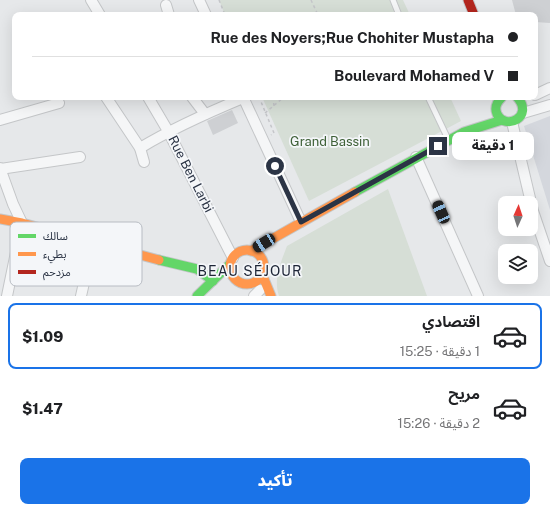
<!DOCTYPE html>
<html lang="ar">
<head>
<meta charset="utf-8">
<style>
  body { margin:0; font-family:"Public Sans","Noto Sans Arabic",sans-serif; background:#f6f6f6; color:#202124; direction:rtl; height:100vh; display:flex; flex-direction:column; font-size:15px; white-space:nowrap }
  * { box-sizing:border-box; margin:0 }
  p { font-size:13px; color:#757577 }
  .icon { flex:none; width:22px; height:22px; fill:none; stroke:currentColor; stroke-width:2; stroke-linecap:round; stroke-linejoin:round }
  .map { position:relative; height:296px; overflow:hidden; direction:ltr }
  .side { display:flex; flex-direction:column; background:#fff; flex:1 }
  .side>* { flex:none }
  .guide { position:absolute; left:12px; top:12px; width:526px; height:88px; border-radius:8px; box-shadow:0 4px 16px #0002; direction:rtl; display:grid; align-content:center; height:88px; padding:0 20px; background:#fff }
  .needle { width:26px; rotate:3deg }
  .tools { position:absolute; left:498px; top:196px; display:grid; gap:8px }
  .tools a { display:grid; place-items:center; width:40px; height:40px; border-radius:8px; background:#fff; box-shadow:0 4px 16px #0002; font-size:20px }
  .end { position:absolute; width:18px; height:18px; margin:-9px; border:5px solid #2b3445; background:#fff; box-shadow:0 0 0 2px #fff }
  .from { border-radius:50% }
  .bubble { position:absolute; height:28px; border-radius:8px; background:#fff; box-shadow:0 4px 16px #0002; font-size:13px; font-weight:800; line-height:28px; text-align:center; direction:rtl }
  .car { position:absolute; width:12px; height:24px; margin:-12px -6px; border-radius:5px; box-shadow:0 0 3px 1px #0007; background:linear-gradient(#222 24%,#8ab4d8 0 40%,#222 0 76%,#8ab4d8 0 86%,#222 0) }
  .guide b { display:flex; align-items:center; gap:14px; height:38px; font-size:15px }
  .guide b+b { border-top:1px solid #e0e0e0 }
  .guide i { width:10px; height:10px; background:#202124 }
  ul { padding:7px 0 0; list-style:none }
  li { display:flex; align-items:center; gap:12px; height:66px; margin:0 8px 6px; padding:0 12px; border:2px solid transparent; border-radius:8px }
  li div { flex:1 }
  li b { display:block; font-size:15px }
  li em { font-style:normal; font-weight:800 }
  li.current { border-color:#1a73e8 }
  li>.icon { width:36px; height:36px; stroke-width:1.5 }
  .action { display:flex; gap:8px; margin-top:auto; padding:8px 20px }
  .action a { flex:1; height:46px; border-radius:8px; background:#1a73e8; color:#fff; font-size:16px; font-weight:800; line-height:46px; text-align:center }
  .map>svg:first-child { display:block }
  .built { fill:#d4d7dd }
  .green { fill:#d6ded6 }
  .building { fill:#ced0d3 }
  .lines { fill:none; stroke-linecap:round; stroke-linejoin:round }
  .lane-casing { stroke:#c4c6c8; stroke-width:7 }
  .street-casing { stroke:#c4c6c8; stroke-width:12 }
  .fast-casing { stroke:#c4c6c8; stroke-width:11 }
  .slow-casing { stroke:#c4c6c8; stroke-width:11 }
  .jam-casing { stroke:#c4c6c8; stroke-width:11 }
  .path { stroke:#c5c6ca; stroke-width:1.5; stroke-dasharray:3 3; stroke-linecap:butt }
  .lane { stroke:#f5f6f7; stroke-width:5 }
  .street { stroke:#f5f6f7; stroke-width:10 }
  .fast { stroke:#63d668; stroke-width:9 }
  .slow { stroke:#ff974d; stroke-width:9 }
  .jam { stroke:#b3261e; stroke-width:9 }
  .route { stroke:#2b3445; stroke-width:5 }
  .labels { text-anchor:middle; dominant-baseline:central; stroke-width:3.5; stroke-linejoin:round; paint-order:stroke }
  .park-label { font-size:13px; fill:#3f6138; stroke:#f4f6f9 }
  .street-label { font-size:13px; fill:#2b3445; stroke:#f4f6f9 }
  .neighbourhood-label { font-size:14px; letter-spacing:1px; fill:#1d2536; stroke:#f4f6f9 }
  .key { fill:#f4f6f9; stroke:#b8bcc3; stroke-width:1 }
  .key-label { font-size:11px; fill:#2b3445 }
</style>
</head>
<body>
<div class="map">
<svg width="550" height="296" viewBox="0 0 550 296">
  <rect width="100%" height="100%" fill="#e6e8ea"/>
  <path class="built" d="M 550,116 L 550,210 L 524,126 Z"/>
  <g class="green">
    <path d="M 219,0 L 403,0 L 410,15 L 225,15 Z"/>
    <path d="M 262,97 L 450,97 L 461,121 L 309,201 Z"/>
    <path d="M 388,189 L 427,296 L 279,296 C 273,279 281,262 287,246 Z"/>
  </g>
  <g class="building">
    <path d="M 512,0 L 550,0 L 550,23 L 535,22 L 535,15 L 516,15 Z"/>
    <path d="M 232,110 L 238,123 L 213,135 L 207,121 Z"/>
  </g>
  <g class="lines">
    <defs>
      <g id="lane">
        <path d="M 393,0 L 399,15"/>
        <path d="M 428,97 L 448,139"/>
      </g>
      <g id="street">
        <path d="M 91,0 L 100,15"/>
        <path d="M 199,0 L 206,15"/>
        <path d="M 166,5 L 169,15"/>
        <path d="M 535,95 L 550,88"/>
        <path d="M 106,97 L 140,148 L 144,162"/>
        <path d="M 148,97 L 168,131 L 233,258"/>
        <path d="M 192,97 L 205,114"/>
        <path d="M 243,97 L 301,222"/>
        <path d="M 523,113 L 550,105"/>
        <path d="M 0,120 L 59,103"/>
        <path d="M 512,122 L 533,211 L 550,261"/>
        <path d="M 140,148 C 173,128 207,113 243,98"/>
        <path d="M 416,157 L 478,296"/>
        <path d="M 0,168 L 13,204 L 22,223 L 7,296"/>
        <path d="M 0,169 L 80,157"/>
        <path d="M 81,296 L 93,243"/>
        <path d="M 254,296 L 260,290"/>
      </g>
      <g id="fast">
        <path d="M 502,97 C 497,102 494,107 497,114 C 505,131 535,117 517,97"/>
        <path d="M 355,192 L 464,132 L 502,120"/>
        <path d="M 159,260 L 197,269 L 213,281"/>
        <path d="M 197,296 L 230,264"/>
      </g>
      <g id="slow">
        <path d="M 0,219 L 22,223 L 159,260"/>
        <circle cx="247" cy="267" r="17"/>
        <path d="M 251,251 L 355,192"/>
        <path d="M 262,274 L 271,296"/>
      </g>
      <path id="jam" d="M 468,0 L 474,15"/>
    </defs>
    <use href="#lane" class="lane-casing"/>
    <use href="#street" class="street-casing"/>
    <use href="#fast" class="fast-casing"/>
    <use href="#slow" class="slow-casing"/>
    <use href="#jam" class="jam-casing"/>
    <g class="path">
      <path d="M 219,0 L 225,15"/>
      <path d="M 311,0 L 318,15"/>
      <path d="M 259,97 L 274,133 L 271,135"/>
      <path d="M 273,97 L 274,106"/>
      <path d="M 265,113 L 284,97"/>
    </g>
    <use href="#lane" class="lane"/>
    <use href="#street" class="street"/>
    <use href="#fast" class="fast"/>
    <use href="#slow" class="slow"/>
    <use href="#jam" class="jam"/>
  </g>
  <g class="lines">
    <path class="route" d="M 275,166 L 301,222 L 438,146"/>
  </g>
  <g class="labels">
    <g class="park-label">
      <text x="330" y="141">Grand Bassin</text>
    </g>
    <g class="street-label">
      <text transform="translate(191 174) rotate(63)">Rue Ben Larbi</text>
    </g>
    <g class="neighbourhood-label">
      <text x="250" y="271">BEAU SÉJOUR</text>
    </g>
  </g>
  <rect x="10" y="222" width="132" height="64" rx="6" class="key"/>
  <rect x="18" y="234" width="18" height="4" fill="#63d668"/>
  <rect x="18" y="252" width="18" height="4" fill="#ff974d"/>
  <rect x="18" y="270" width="18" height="4" fill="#b3261e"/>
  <g class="key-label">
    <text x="43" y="240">سالك</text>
    <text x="43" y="258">بطيء</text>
    <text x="43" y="276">مزدحم</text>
  </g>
</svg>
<div class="tools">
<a><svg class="needle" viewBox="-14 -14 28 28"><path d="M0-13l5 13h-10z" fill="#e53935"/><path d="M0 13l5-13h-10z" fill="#757577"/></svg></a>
<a><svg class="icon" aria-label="layers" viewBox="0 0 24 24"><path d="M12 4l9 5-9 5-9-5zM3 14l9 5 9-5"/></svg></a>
</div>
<i class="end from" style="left:275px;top:166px"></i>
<i class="end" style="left:438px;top:146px"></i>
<div class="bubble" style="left:452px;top:132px;width:82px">1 دقيقة</div>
<i class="car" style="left:441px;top:212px;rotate:336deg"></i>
<i class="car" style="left:264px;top:243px;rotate:238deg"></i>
<div class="guide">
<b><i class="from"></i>Rue des Noyers;Rue Chohiter Mustapha</b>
<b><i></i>Boulevard Mohamed V</b>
</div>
</div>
<section class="side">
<ul>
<li class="current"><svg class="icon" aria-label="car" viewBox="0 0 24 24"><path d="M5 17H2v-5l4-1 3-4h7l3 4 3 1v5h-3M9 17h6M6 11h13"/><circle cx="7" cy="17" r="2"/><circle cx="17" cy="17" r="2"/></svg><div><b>اقتصادي</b><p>1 دقيقة · 15:25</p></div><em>$1.09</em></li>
<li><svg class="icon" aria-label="car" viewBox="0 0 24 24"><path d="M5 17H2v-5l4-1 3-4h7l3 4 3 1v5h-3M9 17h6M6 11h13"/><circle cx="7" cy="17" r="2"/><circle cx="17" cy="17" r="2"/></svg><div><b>مريح</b><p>2 دقيقة · 15:26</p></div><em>$1.47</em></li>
</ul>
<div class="action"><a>تأكيد</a></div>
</section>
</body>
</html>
